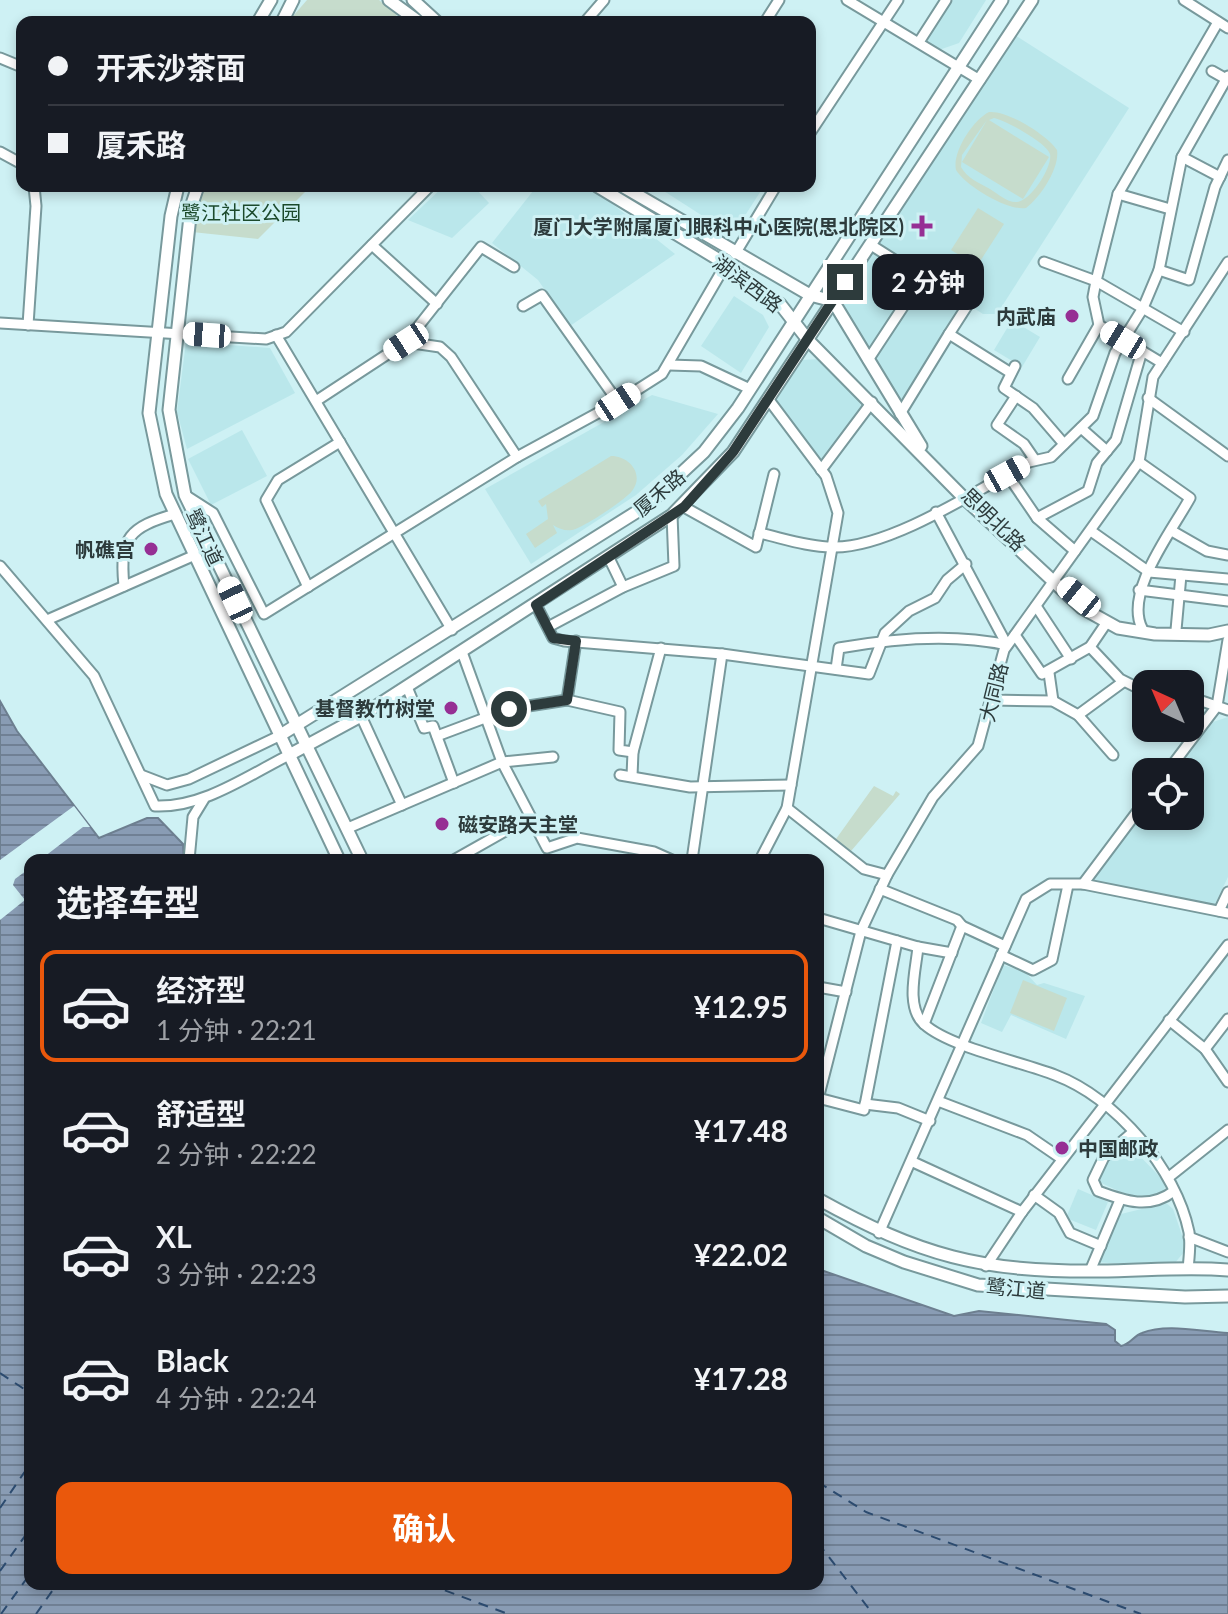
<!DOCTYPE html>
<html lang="zh">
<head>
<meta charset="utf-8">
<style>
  body { margin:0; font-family:Lato,"Noto Sans SC",sans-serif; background:#20242c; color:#f1f3f6; height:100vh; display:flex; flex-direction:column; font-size:30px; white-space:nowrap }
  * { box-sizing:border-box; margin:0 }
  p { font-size:26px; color:#9ea1a6 }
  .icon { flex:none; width:44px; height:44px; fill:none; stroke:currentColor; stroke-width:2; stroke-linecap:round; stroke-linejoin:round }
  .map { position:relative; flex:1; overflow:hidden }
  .drawer { position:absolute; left:24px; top:854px; width:800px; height:736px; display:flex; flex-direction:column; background:#171b24; border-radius:16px; box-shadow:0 4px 12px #0003 }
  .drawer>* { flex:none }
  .guide { position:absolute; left:16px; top:16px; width:800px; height:176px; border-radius:16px; box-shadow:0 4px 12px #0003; display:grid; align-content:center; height:176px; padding:0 32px; background:#171b24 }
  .needle { width:52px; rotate:316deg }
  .fabs { position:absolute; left:1132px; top:670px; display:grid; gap:16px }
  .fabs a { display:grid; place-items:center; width:72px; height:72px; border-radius:16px; background:#171b24; box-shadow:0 4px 12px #0003; font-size:40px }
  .end { position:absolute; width:36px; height:36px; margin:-18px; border:10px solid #2d3b3c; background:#fff; box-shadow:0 0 0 4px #fff }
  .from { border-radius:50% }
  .bubble { position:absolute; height:56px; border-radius:16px; background:#171b24; box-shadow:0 4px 12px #0003; font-size:26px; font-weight:700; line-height:56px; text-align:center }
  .car { position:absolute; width:24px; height:48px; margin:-24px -12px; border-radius:10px; box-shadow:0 0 6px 2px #0007; background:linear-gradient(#fff 24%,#345 0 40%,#fff 0 76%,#345 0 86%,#fff 0) }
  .guide b { display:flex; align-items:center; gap:28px; height:76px; font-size:30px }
  .guide b+b { border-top:2px solid #363941 }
  .guide i { width:20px; height:20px; background:#f1f3f6 }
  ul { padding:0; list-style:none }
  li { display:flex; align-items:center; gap:24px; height:112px; margin:0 16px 12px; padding:0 16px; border:4px solid transparent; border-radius:16px }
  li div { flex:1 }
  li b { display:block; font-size:30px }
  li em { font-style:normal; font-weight:700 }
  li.active { border-color:#ea580c }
  li>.icon { width:72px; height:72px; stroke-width:1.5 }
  h2 { padding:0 32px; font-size:36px; line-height:96px }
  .action { display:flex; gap:16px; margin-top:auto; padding:16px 32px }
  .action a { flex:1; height:92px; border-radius:16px; background:#ea580c; color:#fff; font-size:32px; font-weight:700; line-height:92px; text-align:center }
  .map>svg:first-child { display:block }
  .built { fill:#bae7eb }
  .park { fill:#c6dccc; fill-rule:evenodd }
  .water { fill:url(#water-rules); stroke:#6d7f90; stroke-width:2 }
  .pier { fill:#cef1f4 }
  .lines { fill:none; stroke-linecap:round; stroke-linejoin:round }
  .ferry { stroke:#2c4b6f; stroke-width:2; stroke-dasharray:10 8; stroke-linecap:butt }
  .minor-casing { stroke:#78999c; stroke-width:13 }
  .major-casing { stroke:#78999c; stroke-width:15 }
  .minor { stroke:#fff; stroke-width:9 }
  .major { stroke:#fff; stroke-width:11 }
  .route { stroke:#2d3b3c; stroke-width:10 }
  .poi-dot { fill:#962f94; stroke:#cef1f4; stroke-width:3 }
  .labels { text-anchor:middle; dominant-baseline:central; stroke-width:6; stroke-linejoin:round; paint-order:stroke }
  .park-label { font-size:20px; fill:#1c4a2c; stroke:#cef1f4 }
  .poi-label { font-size:20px; font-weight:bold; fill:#2d3b3c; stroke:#cef1f4; text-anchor:end }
  .street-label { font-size:20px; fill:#2d3b3c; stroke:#cef1f4 }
</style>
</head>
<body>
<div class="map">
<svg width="1228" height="1614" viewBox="0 0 1228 1614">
  <defs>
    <pattern id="water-rules" width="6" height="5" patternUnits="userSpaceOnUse" patternTransform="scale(2)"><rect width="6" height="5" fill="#899cb4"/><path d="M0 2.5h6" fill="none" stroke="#708094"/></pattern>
  </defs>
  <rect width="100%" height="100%" fill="#cef1f4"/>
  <g class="built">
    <path d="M 953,0 L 986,0 L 959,43 L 939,50 L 926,42 Z"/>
    <path d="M 1015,35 L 1129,108 L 997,314 L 983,314 L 874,244 Z"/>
    <path d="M 444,186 L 473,186 L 489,203 L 452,238 L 408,220 Z"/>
    <path d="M 537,186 L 590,186 L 675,254 L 570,326 L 538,280 L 492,243 Z"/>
    <path d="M 656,186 L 764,186 L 735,231 L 720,227 Z"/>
    <path d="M 870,250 L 960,305 L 899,404 L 838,301 Z"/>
    <path d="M 734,296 L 763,315 L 769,327 L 741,373 L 701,346 Z"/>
    <path d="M 1012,320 L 1040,337 L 1022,367 L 994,350 Z"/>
    <path d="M 186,342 L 270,348 L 295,393 L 187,449 L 177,412 Z"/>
    <path d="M 819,359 L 873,404 L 821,465 L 774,402 L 802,360 Z"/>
    <path d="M 652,395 L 718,414 L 682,455 L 636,495 L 531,564 L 485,489 Z"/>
    <path d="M 242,430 L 267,476 L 211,505 L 188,459 Z"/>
    <path d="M 1228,717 L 1228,877 L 1214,906 L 1090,880 L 1146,807 L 1146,816 L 1190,816 L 1190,772 L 1173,772 L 1210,723 Z"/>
    <path d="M 1003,965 L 1025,972 L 1037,985 L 1044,983 L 1085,996 L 1066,1039 L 1011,1015 L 1002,1032 L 981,1023 Z"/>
    <path d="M 1129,1145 L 1162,1179 L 1165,1187 L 1162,1196 L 1140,1201 L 1097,1181 L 1109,1155 L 1117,1147 Z"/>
    <path d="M 1078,1189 L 1108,1202 L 1096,1230 L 1066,1218 Z"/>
    <path d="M 1166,1203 L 1173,1209 L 1184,1241 L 1184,1252 L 1174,1264 L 1158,1267 L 1097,1262 L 1117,1215 Z"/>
  </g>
  <g class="park">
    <path d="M 307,0 L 379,0 L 397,15 L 389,22 L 288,22 Z"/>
    <path d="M 989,112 C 1007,110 1047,135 1057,150 C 1060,168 1040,198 1026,208 C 1007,211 966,186 956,170 C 952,152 973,120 989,112 ZM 994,118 C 1005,120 1047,143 1050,154 C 1053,166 1031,201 1017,202 C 1008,203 998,194 990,189 C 979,183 967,178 961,167 L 962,155 L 987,120 L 962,162 L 1023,199 L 1049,157 L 989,120 Z"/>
    <path d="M 204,186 L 311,186 L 258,239 L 192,232 Z"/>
    <path d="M 978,208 L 1004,224 L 977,266 L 951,250 Z"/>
    <path d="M 611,456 C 629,456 645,474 632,491 C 625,500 583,528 572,530 C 565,531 559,529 553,525 L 557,533 L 535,548 L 526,534 L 548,519 L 546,504 L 542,507 L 538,501 Z"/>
    <path d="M 874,786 L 893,796 L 896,791 L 900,794 L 851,851 L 836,839 Z"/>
    <path d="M 1023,980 L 1067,998 L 1054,1031 L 1010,1013 Z"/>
  </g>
  <path class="water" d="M 0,701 L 17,731 L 99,838 L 147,818 L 158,818 L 183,844 L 184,860 L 30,860 L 30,1584 L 818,1584 L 818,1269 L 954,1316 L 979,1311 L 1106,1324 L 1115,1330 L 1115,1341 L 1121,1346 C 1131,1344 1133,1336 1142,1333 C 1167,1323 1202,1332 1228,1333 L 1228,1614 L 0,1614 Z"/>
  <path class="pier" d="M 74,806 L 90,827 L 83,827 L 40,860 L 30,860 L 30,868 L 15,879 L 13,885 L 25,900 L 0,920 L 0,860 Z"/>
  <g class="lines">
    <g class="ferry">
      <path d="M 0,1373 L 30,1393"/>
      <path d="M 818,1482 L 866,1512 L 1141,1614"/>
      <path d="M 0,1508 L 30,1464"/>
      <path d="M 818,1543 L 873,1614"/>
      <path d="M 0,1571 L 30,1529"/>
      <path d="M 428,1584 L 508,1614"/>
      <path d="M 1,1614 L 30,1574"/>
      <path d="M 36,1614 L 57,1584"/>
    </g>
    <defs>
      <g id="minor">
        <path d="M 847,0 L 980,80"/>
        <path d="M 1184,0 L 1228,28"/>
        <path d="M 585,22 L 604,0"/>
        <path d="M 765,22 L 779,0"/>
        <path d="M 919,42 L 946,0"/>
        <path d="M 0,58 L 22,67"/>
        <path d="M 1212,71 L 1228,80"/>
        <path d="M 810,133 L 898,0"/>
        <path d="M 0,152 L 22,164"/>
        <path d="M 1182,157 L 1220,177"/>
        <path d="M 1118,194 L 1170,209"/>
        <path d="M 372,245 L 437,304"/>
        <path d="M 871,245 L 967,306 L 949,334"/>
        <path d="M 735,254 L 776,186"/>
        <path d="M 1044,262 L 1096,281 L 1093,297 L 1099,325 L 1162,363"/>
        <path d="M 1159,270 L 1189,280 L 1215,187 L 1228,160"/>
        <path d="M 523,306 L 542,295 L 618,402"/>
        <path d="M 0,323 L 266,339 L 286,332 L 430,186"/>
        <path d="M 28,325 L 36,206 L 34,186"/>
        <path d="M 1184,332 L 1096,281 L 1118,194 L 1218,22"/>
        <path d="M 276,335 L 452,630"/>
        <path d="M 406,342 L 481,247 L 514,267"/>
        <path d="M 868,360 L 922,278"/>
        <path d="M 669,365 L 701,366 L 750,389"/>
        <path d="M 1015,366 L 1004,388 L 1033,408 L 1064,444"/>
        <path d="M 1068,379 L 1099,325"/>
        <path d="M 1016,396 L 997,425 L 1024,444 L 1035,460"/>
        <path d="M 1148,398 L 1228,456"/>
        <path d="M 316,401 L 406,342 L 440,347 L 451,357 L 517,457"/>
        <path d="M 900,414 L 949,334 L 1011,373"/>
        <path d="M 1081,428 L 1107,451"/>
        <path d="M 1139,462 L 1190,498 C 1172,531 1124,592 1142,628"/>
        <path d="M 821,470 L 872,402"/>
        <path d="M 1007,474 L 1037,518 L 1075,551"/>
        <path d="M 185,495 L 213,513 L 264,614 L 517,457 L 618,402 L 662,374 L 726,264"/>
        <path d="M 684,507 L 756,547 L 774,474"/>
        <path d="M 936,512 L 1007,645"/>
        <path d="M 1037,518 L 1088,491 L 1097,463 L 1116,440 L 1142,351"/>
        <path d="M 1091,531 L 1149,572 L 1228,579"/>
        <path d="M 1172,531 L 1207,551 L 1228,555"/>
        <path d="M 759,533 C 782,538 808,547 832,547 C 889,549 979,489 1029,462 L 1051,457 L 1093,416 L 1115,353 L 1143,308 L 1159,270 L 1182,157 L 1228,76"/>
        <path d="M 609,558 L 623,587"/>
        <path d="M 0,566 L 94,676 L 155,806 C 203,808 247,776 289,755"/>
        <path d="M 124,586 C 119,537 130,527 175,514"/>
        <path d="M 308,587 L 266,500 L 278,480 L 340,442"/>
        <path d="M 1139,590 L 1228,601"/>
        <path d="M 536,605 L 553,638 L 564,641 L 722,654 L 869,674 L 885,633 L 909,611 L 935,598 L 947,580 L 966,564"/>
        <path d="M 1036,606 L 1071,659"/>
        <path d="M 47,620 L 195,555"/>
        <path d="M 548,627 L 623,587 L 674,566 L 672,515"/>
        <path d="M 1176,630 L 1181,575"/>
        <path d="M 1015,635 L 1042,674 L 1090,647 L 1107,622"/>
        <path d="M 1090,647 L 1120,679 L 1146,692"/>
        <path d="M 462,652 L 502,762 L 547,848 L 577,838 L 654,852 L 672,860"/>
        <path d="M 836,669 L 839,648 C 895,638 953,633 1007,645"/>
        <path d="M 1049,673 L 1053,701"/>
        <path d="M 407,687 L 424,728 L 433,726 L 454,783"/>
        <path d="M 1190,697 L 1228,710"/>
        <path d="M 567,700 L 576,641"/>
        <path d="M 991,700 L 1053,701 L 1078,715 L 1113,755"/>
        <path d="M 509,709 L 567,700 L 620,712 L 619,750 L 633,752"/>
        <path d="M 1078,715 L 1123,682"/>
        <path d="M 361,716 L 402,805"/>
        <path d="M 437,736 L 485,718"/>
        <path d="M 1167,772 L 1217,706 L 1228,640"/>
        <path d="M 141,775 L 167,785 L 189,779 L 279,736"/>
        <path d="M 620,775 L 690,787 L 791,785"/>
        <path d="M 632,776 L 633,752 L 661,648"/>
        <path d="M 787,808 L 864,869 L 887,875"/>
        <path d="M 348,828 L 502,762 L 553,757"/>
        <path d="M 189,860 L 193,817 L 204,799"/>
        <path d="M 454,860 L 530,817"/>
        <path d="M 692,860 L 722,654"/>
        <path d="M 760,860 L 787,808 L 838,513 L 826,476 L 769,400"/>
        <path d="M 1083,884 L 1146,800"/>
        <path d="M 880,889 L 957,920 L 962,926"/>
        <path d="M 1219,911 L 1228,892"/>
        <path d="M 818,918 L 918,947 L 952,953"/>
        <path d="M 918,947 C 916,969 905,1007 924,1024 C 949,1047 1022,1062 1055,1075 C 1116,1098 1176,1169 1189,1232 C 1191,1244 1189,1258 1188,1269"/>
        <path d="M 1001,955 L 1033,970 L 1052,960 L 1068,885"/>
        <path d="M 818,987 L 846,992"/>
        <path d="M 1169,1020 L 1205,1049 L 1228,1082"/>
        <path d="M 924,1024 L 962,926 L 1005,946"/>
        <path d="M 1205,1049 L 1228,1019"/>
        <path d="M 818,1098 L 864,1110 L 897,941"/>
        <path d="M 818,1099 L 861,931 L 887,875 L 933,797 L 978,746 L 1004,650 L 1139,462 L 1153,377 L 1228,262"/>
        <path d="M 938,1101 L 1027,1135 L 1062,1159"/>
        <path d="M 865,1104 L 898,1108 L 930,1121"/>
        <path d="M 1132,1133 L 1104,1157 L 1093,1180 L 1098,1191 C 1125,1201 1149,1210 1174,1191"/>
        <path d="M 913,1162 L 1022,1212"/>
        <path d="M 1169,1177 L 1228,1130"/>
        <path d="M 1034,1195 L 1059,1213 L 1070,1233 L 1101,1246"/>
        <path d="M 879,1233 L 1026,899 L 1050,884 L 1083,884 L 1228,913"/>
        <path d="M 1189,1237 L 1228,1252"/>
        <path d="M 986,1266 L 1022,1212 L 1228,945"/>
        <path d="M 1090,1271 L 1120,1200"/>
      </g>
      <g id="major">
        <path d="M 389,0 L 419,22"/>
        <path d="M 413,0 L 437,22"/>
        <path d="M 258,22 L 271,0"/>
        <path d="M 282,22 L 293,0"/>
        <path d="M 178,186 L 171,216 L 149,413 L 166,494 L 339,860"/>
        <path d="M 198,186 L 191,207 L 169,410 L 185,495 L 362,860"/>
        <path d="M 597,186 L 726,264 L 780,304 L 808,340 L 963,497 L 1082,608 L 1118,628 L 1155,634 L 1209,635 L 1228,631"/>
        <path d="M 622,186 L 810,295 L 833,301 L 921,446"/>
        <path d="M 279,736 L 646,506 L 704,452 L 738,408 L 1002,0"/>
        <path d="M 289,755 L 361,716 L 672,515 L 733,452 L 1032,0"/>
        <path d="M 818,1199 C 921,1256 980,1272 1099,1271 C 1142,1271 1185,1266 1228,1270"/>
        <path d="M 818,1218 L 866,1246 L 904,1262 L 978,1285 L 1185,1297 L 1228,1296"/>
      </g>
    </defs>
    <use href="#minor" class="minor-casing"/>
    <use href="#major" class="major-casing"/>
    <use href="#minor" class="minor"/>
    <use href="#major" class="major"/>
  </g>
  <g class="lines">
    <path class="route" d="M 509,709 L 567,700 L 576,641 L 553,638 L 536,605 L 684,507 L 733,452 L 845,282"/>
  </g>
  <g class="poi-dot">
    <path d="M918 214h8v8h8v8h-8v8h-8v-8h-8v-8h8z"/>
    <circle cx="1072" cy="316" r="8"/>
    <circle cx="151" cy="549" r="8"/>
    <circle cx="451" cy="708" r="8"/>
    <circle cx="442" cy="824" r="8"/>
    <circle cx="1062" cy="1148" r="8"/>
  </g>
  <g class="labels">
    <g class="park-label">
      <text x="241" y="212">鹭江社区公园</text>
    </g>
    <g class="poi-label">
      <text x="904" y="226">厦门大学附属厦门眼科中心医院(思北院区)</text>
      <text x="1056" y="316">内武庙</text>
      <text x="135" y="549">帆礁宫</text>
      <text x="435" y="708">基督教竹树堂</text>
      <text x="458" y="824" text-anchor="start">磁安路天主堂</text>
      <text x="1078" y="1148" text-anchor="start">中国邮政</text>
    </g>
    <g class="street-label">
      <text transform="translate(748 283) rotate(37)">湖滨西路</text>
      <text transform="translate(659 492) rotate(-40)">厦禾路</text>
      <text transform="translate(994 519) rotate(44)">思明北路</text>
      <text transform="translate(205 537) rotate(65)">鹭江道</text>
      <text transform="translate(993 692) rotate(-76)">大同路</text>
      <text transform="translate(1016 1288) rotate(5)">鹭江道</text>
    </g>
  </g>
</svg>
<div class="fabs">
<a><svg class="needle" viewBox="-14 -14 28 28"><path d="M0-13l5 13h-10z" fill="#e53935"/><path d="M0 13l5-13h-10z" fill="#9ea1a6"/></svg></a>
<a><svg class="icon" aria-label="locate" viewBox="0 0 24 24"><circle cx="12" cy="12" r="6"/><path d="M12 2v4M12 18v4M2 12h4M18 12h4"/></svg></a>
</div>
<i class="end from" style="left:509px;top:709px"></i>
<i class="end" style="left:845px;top:282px"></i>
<div class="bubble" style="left:872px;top:254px;width:112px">2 分钟</div>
<i class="car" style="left:207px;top:335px;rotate:274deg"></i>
<i class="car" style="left:1123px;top:340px;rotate:301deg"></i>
<i class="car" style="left:406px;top:342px;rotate:237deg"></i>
<i class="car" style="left:618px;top:402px;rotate:57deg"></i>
<i class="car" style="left:1007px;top:474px;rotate:61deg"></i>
<i class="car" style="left:1079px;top:597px;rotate:309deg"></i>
<i class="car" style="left:235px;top:600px;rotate:335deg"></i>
<div class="guide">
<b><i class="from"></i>开禾沙茶面</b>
<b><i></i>厦禾路</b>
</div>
<section class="drawer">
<h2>选择车型</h2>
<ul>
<li class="active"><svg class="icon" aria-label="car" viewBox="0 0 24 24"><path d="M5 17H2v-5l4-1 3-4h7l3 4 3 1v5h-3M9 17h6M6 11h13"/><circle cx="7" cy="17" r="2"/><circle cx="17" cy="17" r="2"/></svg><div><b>经济型</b><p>1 分钟 · 22:21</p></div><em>¥12.95</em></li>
<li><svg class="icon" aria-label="car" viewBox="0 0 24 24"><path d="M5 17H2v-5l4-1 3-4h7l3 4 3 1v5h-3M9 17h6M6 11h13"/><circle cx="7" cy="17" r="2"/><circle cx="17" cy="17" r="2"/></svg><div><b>舒适型</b><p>2 分钟 · 22:22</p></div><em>¥17.48</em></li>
<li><svg class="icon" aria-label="car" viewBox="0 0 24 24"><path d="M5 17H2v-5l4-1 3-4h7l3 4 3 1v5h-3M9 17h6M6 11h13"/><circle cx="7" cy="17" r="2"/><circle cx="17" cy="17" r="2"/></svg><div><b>XL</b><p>3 分钟 · 22:23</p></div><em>¥22.02</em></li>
<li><svg class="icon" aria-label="car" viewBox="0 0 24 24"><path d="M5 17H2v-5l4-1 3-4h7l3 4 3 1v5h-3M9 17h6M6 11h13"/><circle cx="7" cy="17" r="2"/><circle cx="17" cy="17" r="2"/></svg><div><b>Black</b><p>4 分钟 · 22:24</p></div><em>¥17.28</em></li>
</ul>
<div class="action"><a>确认</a></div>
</section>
</div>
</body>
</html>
